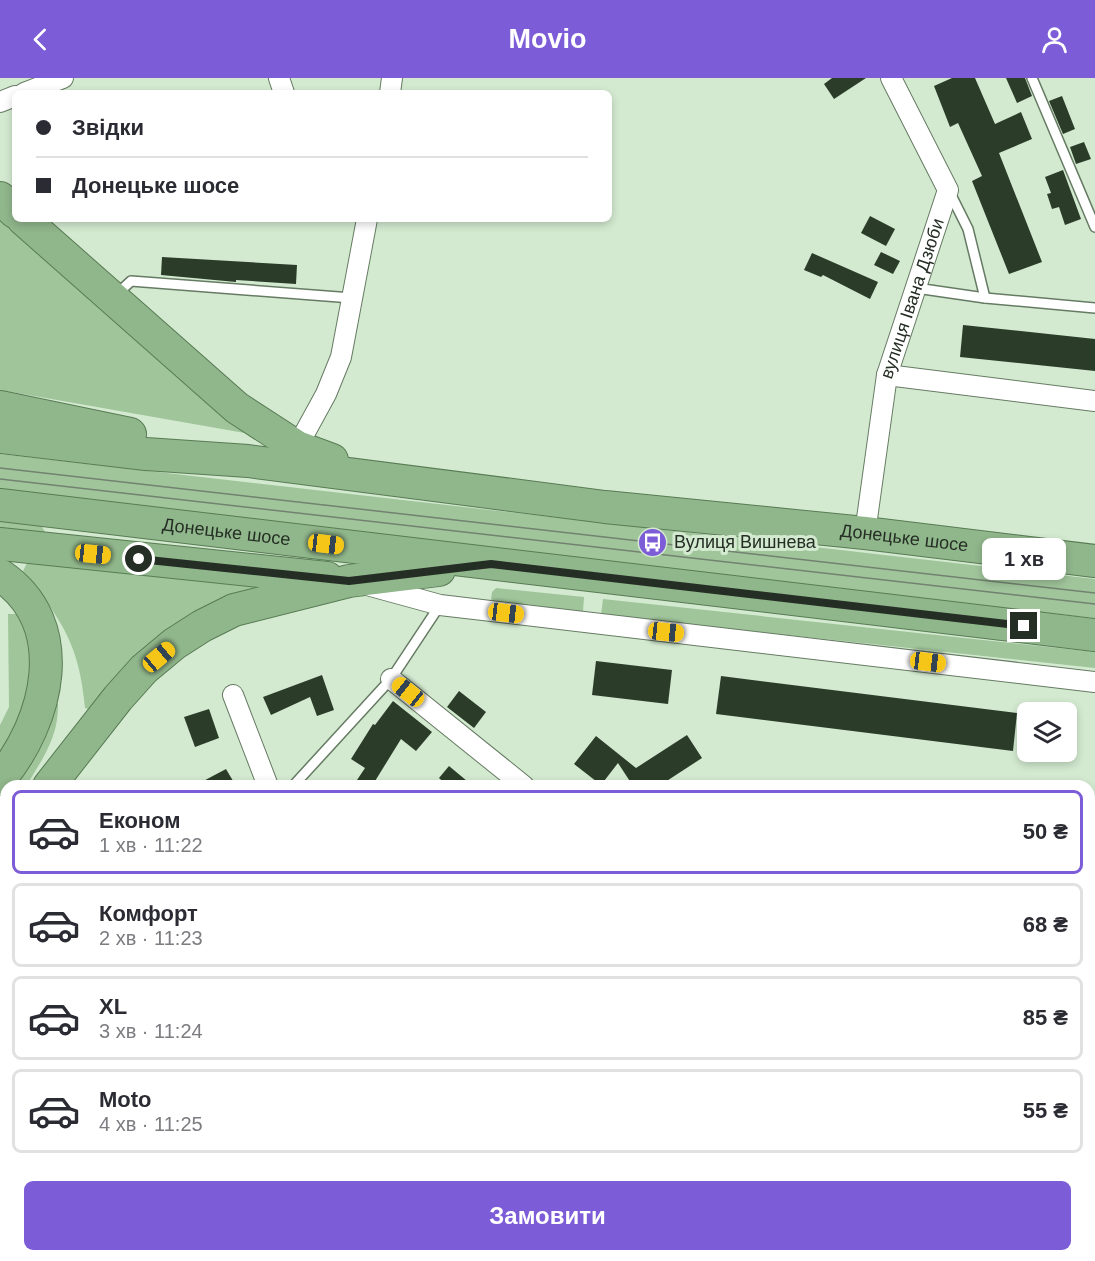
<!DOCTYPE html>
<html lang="uk">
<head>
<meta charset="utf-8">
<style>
  body { margin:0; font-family:Arial,sans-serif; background:#f7f7f7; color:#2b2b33; height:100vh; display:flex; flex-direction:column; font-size:22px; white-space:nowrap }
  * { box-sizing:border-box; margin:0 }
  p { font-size:20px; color:#7c7c81 }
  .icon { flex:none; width:33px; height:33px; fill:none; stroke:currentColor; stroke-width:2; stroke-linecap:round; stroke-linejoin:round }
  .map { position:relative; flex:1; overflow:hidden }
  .drawer { position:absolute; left:0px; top:702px; width:1095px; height:482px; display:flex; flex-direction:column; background:#fff; border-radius:18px 18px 0 0; box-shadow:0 3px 9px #0003 }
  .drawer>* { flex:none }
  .hud { position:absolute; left:12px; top:12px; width:600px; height:132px; border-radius:9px; box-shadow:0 3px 9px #0003; display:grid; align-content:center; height:132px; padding:0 24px; background:#fff }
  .fabs { position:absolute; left:1017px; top:624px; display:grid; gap:12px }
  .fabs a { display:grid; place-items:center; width:60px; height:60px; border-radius:9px; background:#fff; box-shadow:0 3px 9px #0003; font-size:30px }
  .end { position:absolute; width:27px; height:27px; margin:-14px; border:8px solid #252e24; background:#fff; box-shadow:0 0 0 3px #fff }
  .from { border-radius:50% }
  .bubble { position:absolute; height:42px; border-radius:9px; background:#fff; box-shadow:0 3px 9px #0003; font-size:20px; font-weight:800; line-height:42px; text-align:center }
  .car { position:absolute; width:18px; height:36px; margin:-18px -9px; border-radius:8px; box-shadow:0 0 4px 2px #0007; background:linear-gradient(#f5c518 24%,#345 0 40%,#f5c518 0 76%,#345 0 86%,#f5c518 0) }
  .hud b { display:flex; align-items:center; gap:21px; height:57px; font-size:22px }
  .hud b+b { border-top:2px solid #e1e1e2 }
  .hud i { width:15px; height:15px; background:#2b2b33 }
  ul { padding:10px 0 0; list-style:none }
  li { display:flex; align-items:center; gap:18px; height:84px; margin:0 12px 9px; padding:0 12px; border:3px solid #e1e1e2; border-radius:9px }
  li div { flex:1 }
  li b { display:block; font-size:22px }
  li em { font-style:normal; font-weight:800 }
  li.on { border-color:#7d5dd7 }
  li>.icon { width:54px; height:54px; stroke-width:1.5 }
  .button { display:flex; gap:12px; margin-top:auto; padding:12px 24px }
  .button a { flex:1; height:69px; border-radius:9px; background:#7d5dd7; color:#fff; font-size:24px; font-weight:800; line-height:69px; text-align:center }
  header { display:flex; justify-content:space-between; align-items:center; height:78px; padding:0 24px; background:#7d5dd7; color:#fff; font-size:27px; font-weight:800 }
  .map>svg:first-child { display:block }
  .green { fill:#a0c59b }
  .building { fill:#2b3d29 }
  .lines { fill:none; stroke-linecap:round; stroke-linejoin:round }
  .service-casing { stroke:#667b63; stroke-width:12 }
  .minor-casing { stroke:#667b63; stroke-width:22 }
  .trunk-casing { stroke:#587b54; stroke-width:34 }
  .service { stroke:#fff; stroke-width:9 }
  .minor { stroke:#fff; stroke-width:20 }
  .trunk { stroke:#90b68b; stroke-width:32 }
  .tram { stroke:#728170; stroke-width:1.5 }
  .route { stroke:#252e24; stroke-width:8 }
  .labels { text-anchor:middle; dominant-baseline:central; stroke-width:6; stroke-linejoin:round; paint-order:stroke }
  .street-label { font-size:18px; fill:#252e24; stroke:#d3ead0 }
  .poi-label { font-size:18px; fill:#252e24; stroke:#d3ead0; text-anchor:start }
</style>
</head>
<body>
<header><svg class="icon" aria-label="back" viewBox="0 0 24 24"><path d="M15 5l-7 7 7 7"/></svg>Movio<svg class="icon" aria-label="person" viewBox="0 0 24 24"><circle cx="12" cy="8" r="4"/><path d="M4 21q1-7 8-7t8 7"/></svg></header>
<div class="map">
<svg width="1095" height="1183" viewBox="0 0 1095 1183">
  <rect width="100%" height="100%" fill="#d3ead0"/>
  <g class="green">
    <path d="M 0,133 L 256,357 L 0,312 Z"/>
    <path d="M 0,376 L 1095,501 L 1095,540 L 0,418 Z"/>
    <path d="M 0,443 L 41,447 L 45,454 L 44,457 L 0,456 Z"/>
    <path d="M 27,485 L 262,510 L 129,585 L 88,631 L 85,630 C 79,565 62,543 23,493 Z"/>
    <path d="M 496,510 L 584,519 L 583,534 L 495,525 L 491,521 L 492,514 Z"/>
    <path d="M 603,521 L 1095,574 L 1095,590 L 601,537 Z"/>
    <path d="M 8,536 L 21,536 L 27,542 L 33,616 L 0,679 L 0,647 L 9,629 Z"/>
    <path d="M 55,626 L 58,626 C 59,658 42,682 26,708 L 12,708 Z"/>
  </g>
  <g class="building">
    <path d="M 832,0 L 866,0 L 834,21 L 824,6 Z"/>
    <path d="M 952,0 L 975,0 L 995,46 L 1021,34 L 1032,61 L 999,75 L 1042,184 L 1009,196 L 972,103 L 982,98 L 958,45 L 950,49 L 934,8 Z"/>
    <path d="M 1006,0 L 1025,0 L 1032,18 L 1017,25 Z"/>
    <path d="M 1062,18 L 1075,51 L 1063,56 L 1049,23 Z"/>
    <path d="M 1084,64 L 1091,81 L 1076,86 L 1070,69 Z"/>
    <path d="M 1063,92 L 1081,141 L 1065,147 L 1059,129 L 1052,131 L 1047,116 L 1051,115 L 1045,99 Z"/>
    <path d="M 870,138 L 895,151 L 886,168 L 861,155 Z"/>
    <path d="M 881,174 L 900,183 L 893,196 L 874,187 Z"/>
    <path d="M 812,175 L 878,204 L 870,221 L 823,197 L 821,199 L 804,192 Z"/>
    <path d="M 162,179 L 297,187 L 296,206 L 236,202 L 236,204 L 161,197 Z"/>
    <path d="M 963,247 L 1095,261 L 1095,293 L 960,279 Z"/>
    <path d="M 596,583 L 672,592 L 668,626 L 592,617 Z"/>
    <path d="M 322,597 L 334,632 L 317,638 L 310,619 L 271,637 L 263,619 Z"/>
    <path d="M 721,598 L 1017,635 L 1013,673 L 716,636 Z"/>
    <path d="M 459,613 L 486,634 L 474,650 L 447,629 Z"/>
    <path d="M 393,623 L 432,654 L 416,673 L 401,661 L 372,708 L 353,708 L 365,690 L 351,681 L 373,646 L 375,647 Z"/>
    <path d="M 209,631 L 219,660 L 195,669 L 184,639 Z"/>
    <path d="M 687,657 L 702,680 L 659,708 L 633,708 L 618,685 L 601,707 L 574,686 L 596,658 L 636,690 Z"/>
    <path d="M 449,688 L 473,708 L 448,708 L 439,700 Z"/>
    <path d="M 226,691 L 236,708 L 194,708 Z"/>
  </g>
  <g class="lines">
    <defs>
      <g id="service">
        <path d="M 1032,0 L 1095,149"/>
        <path d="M 950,115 L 968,151 L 985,220"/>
        <path d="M 916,210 L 985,220 L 1095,230"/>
        <path d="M 117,216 L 131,203 L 352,220"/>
        <path d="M 293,708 L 391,601 L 440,527"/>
        <path d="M 0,1082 L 6,1080"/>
      </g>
      <g id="minor">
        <path d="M 279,0 L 284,15"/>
        <path d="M 24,15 L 63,0"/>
        <path d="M 390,15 L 392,0"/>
        <path d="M 0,24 L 15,18"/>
        <path d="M 887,297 L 1095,323"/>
        <path d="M 297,369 L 326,316 L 341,279 L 367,141"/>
        <path id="s1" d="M 865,455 L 887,297 L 948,112 L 891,0"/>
        <path d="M 367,507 L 440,527 L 1095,604"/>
        <path d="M 391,601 L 524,708"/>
        <path d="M 233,617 L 268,708"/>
        <path d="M 1089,779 L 1095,773"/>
        <path d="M 0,802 L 6,804"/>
        <path d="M 1089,918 L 1095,923"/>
        <path d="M 352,1178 L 358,1183"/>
        <path d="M 798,1178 L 805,1183"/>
        <path d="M 1082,1178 L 1089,1183"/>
        <path d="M 837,1183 L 842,1178"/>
      </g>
      <g id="trunk">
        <path d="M 0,120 L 15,134"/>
        <path d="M 23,141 L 237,330 L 297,369 L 332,382"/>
        <path d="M 0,329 L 130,356"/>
        <path id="s2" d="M 0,359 L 146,376 L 248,383 L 605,429 L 865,455 L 1095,483"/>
        <path id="s3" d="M 0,427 L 1095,557"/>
        <path d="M 0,466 L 327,500"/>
        <path d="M 0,497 C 73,546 48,644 0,701"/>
        <path d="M 49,708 L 118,620 L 144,591 L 174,566 L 202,548 L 234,532 L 349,503 L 439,492"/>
        <path d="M 0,784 L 6,773"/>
      </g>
    </defs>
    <use href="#service" class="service-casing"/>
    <use href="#minor" class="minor-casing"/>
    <use href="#trunk" class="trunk-casing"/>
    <use href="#service" class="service"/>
    <use href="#minor" class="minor"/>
    <use href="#trunk" class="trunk"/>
    <g class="tram">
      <path d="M 0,390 L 1095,515"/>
      <path d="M 0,401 L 1095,526"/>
    </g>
  </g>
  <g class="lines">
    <path class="route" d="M 139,481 L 349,503 L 491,486 L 1024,548"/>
  </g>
  <defs>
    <symbol id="bus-disc" viewBox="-11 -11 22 22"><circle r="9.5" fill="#7d5dd7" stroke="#d3ead0"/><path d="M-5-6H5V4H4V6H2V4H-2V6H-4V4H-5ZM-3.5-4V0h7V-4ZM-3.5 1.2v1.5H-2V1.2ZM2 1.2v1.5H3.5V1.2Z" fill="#fff"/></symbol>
  </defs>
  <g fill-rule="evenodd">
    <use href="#bus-disc" x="636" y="448" width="33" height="33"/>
  </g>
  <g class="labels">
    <g class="street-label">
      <text stroke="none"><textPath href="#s1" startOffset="240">вулиця Івана Дзюби</textPath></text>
      <text stroke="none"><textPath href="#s3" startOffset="228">Донецьке шосе</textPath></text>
      <text stroke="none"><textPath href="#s2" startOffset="910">Донецьке шосе</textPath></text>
    </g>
    <g class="poi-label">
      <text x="674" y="464">Вулиця Вишнева</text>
    </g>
  </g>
</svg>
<div class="fabs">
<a><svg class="icon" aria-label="layers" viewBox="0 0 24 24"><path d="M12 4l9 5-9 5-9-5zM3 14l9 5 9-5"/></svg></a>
</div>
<i class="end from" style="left:139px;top:481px"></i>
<i class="end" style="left:1024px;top:548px"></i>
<div class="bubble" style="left:982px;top:460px;width:84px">1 хв</div>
<i class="car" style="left:326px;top:466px;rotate:97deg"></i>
<i class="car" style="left:93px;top:476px;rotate:96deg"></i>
<i class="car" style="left:506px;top:535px;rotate:97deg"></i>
<i class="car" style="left:666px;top:554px;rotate:96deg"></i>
<i class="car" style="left:159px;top:579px;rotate:50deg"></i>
<i class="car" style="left:928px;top:584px;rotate:97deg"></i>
<i class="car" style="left:408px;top:614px;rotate:309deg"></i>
<div class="hud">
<b><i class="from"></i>Звідки</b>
<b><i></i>Донецьке шосе</b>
</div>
<section class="drawer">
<ul>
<li class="on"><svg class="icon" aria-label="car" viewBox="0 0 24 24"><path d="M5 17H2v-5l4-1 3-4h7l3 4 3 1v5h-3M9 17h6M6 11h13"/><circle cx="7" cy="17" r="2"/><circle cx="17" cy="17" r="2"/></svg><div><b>Економ</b><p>1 хв · 11:22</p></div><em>50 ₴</em></li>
<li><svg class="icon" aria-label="car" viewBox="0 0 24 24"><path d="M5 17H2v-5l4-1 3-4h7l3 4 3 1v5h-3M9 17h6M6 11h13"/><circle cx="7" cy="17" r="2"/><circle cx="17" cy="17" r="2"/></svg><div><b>Комфорт</b><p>2 хв · 11:23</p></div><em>68 ₴</em></li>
<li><svg class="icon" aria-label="car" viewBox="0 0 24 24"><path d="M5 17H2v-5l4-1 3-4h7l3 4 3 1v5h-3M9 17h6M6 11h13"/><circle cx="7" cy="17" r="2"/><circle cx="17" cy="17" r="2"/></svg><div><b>XL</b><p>3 хв · 11:24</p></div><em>85 ₴</em></li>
<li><svg class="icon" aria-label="car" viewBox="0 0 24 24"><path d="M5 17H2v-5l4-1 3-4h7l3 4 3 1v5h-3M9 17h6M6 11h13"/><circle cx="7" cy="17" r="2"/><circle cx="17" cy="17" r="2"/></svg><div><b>Moto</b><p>4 хв · 11:25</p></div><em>55 ₴</em></li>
</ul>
<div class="button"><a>Замовити</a></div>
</section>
</div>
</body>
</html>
